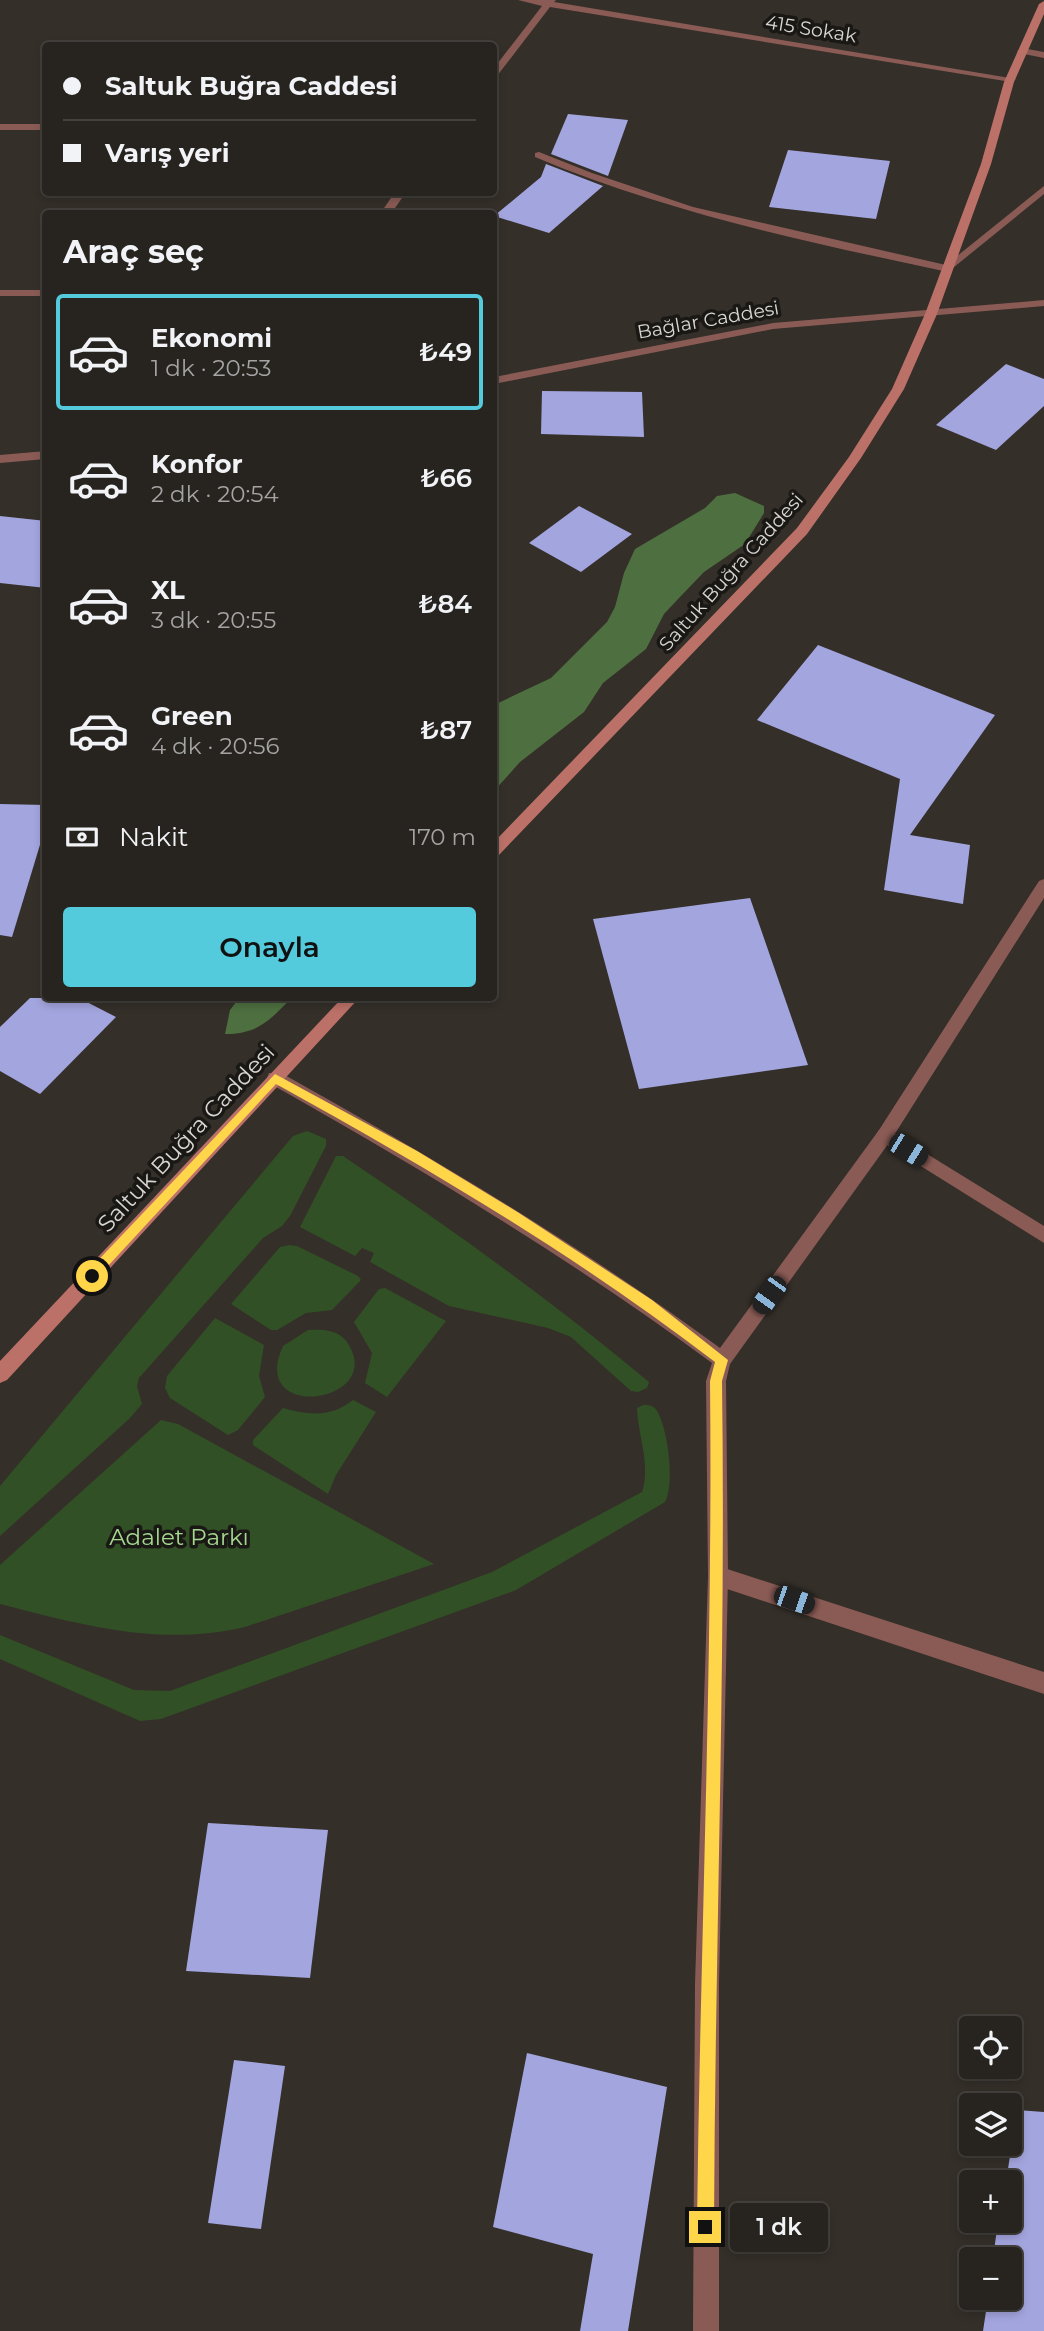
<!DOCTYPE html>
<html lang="tr">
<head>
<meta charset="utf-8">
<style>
  body { margin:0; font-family:Montserrat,sans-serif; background:#332f2c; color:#f1f3f6; height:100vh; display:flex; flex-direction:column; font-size:26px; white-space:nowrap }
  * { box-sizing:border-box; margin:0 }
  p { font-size:23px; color:#a4a4a4 }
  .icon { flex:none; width:38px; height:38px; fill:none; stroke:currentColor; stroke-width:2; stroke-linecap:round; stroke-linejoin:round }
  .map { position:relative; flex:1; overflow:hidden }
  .details { position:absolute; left:42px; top:210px; width:455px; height:791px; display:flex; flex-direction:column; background:#27231f; border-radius:7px; box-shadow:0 4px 10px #0003,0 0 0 2px #43403d }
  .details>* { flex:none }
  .banner { position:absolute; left:42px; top:42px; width:455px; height:154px; border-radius:7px; box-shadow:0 4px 10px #0003,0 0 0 2px #43403d; display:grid; align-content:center; height:154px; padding:0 21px; background:#27231f }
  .fabs { position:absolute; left:959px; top:2016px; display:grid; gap:14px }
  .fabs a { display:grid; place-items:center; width:63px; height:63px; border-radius:7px; background:#27231f; box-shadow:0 4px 10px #0003,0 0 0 2px #43403d; font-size:35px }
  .end { position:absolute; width:32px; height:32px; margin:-16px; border:9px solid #ffd54a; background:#111; box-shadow:0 0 0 4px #111 }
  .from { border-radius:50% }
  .bubble { position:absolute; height:49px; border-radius:7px; background:#27231f; box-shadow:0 4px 10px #0003,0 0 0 2px #43403d; font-size:23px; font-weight:600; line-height:49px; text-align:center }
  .car { position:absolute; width:21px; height:42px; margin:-21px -10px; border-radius:9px; box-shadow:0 0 5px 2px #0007; background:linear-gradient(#222 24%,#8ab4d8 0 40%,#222 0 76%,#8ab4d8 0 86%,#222 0) }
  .banner b { display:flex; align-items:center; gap:24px; height:66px; font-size:26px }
  .banner b+b { border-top:2px solid #43403d }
  .banner i { width:18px; height:18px; background:#f1f3f6 }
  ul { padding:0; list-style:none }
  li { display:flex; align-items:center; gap:21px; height:116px; margin:0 14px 10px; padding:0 7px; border:4px solid transparent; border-radius:7px }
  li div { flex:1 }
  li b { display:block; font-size:26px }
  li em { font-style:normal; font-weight:600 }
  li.selected { border-color:#53cbdc }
  li>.icon { width:63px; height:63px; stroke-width:1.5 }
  h2 { padding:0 21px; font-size:32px; line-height:84px }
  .pay { display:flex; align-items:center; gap:18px; height:77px; padding:0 21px; font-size:26px }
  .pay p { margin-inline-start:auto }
  .cta { display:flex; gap:14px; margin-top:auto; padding:14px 21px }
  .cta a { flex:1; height:80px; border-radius:7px; background:#53cbdc; color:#111; font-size:28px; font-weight:600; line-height:80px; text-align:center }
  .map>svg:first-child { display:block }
  .green { fill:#325025 }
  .forest { fill:#4e7040 }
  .building { fill:#a3a5de }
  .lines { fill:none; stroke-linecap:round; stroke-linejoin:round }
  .lane { fill:#8a5b55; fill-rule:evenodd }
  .street { fill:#8a5b55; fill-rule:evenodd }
  .secondary { fill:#bc7168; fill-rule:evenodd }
  .route { fill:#ffd54a }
  .labels { text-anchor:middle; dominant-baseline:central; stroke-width:7; stroke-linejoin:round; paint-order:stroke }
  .far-street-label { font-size:19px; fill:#d9d6d2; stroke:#1a1815 }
  .street-label { font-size:23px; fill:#d9d6d2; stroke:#1a1815 }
  .park-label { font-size:23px; fill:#a4d88f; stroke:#1a1815 }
</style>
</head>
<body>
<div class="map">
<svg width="1044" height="2331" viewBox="0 0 1044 2331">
  <rect width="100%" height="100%" fill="#342f29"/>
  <g class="green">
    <path d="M 307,1131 L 326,1139 L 326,1146 L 290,1216 L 282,1226 L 263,1238 L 139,1378 L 137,1386 L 142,1404 L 129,1419 L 0,1536 L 0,1486 L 293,1136 Z"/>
    <path d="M 336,1156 L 343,1156 C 449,1227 551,1300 649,1382 L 647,1388 L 638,1392 L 631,1391 L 571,1337 L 548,1328 L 449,1306 L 370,1262 L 374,1253 L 362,1248 L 355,1256 L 300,1227 Z"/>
    <path d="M 289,1245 L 297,1246 L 358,1276 L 361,1280 L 332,1310 L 306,1313 L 277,1330 L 271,1330 L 231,1304 L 280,1247 Z"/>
    <path d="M 385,1288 L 446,1321 L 387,1397 L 365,1383 L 372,1353 L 354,1322 L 379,1289 Z"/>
    <path d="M 215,1318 L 264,1345 L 259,1376 L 265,1397 L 238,1430 L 228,1435 L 170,1398 L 165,1388 L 167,1376 Z"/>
    <path d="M 308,1330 C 325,1329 342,1330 350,1347 C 381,1404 248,1422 283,1346 Z"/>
    <path d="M 353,1400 L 376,1412 L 336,1475 L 328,1494 L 253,1445 L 253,1440 L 283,1408 C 309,1415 330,1418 353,1400 Z"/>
    <path d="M 643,1405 C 648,1405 654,1405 657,1411 C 668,1429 675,1484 665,1502 L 516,1590 L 161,1719 L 140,1721 L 0,1659 L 0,1635 L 134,1690 L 170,1691 L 492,1572 L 642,1492 C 651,1465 638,1436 637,1408 Z"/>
    <path d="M 161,1420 L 178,1424 L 434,1564 L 245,1627 C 160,1647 82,1625 0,1604 L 0,1565 Z"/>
  </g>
  <g class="forest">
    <path d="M 735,493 L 764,506 L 764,513 L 745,544 L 704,572 L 679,598 L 664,614 L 646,649 L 603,683 L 584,712 L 520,762 L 494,791 L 494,705 L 551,678 L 607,622 L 615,607 L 624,573 L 635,549 L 705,508 L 717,496 Z"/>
    <path d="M 239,998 L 292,998 C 269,1020 259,1034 225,1034 L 230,1010 Z"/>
  </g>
  <g class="building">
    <path d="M 568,114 L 628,120 L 608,176 L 551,154 Z"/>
    <path d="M 788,150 L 890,161 L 876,219 L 769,207 Z"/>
    <path d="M 546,164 L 603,186 L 549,233 L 494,216 L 541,177 Z"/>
    <path d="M 1006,364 L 1044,379 L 1044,406 L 996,450 L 936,425 Z"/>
    <path d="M 542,391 L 642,392 L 644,437 L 541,434 Z"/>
    <path d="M 579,506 L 632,534 L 581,572 L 529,543 Z"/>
    <path d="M 0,516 L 46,521 L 46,588 L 0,583 Z"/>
    <path d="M 818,645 L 995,715 L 910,835 L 970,845 L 963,904 L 884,890 L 900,779 L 757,720 Z"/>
    <path d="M 0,804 L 46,805 L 46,825 L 12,937 L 0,935 Z"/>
    <path d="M 750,898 L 808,1065 L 639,1089 L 593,919 Z"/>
    <path d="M 30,998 L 79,998 L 116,1017 L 40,1094 L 0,1071 L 0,1027 Z"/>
    <path d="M 208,1823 L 328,1830 L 310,1978 L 186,1971 Z"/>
    <path d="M 527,2053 L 667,2087 L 628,2331 L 580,2331 L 593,2254 L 493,2227 Z"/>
    <path d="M 234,2060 L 285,2066 L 261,2229 L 208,2223 Z"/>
    <path d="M 1017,2110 L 1044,2112 L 1044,2331 L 983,2331 L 988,2298 L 1010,2298 L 1010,2259 L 993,2259 L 998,2221 L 1010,2221 L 1010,2182 L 1006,2182 Z"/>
  </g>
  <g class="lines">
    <g class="lane">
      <path d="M 885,1128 L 1044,1226 L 1044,1243 L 879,1140 L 876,1135 L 879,1130 Z"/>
      <path d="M 718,1566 L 1044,1672 L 1044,1694 L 718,1586 L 711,1583 L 708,1576 L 711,1569 Z"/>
    </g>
    <g class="street">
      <path d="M 518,0 L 556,0 L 554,2 L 1016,79 L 1011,82 L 550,7 L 497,76 L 494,77 L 494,68 L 542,6 Z"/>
      <path d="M 1022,48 L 1044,52 L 1044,58 L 1019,53 L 1017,51 Z"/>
      <rect x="0" y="124" width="46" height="6"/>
      <path d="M 539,152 L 592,173 L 693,207 L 946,265 L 1044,186 L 1044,194 L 948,272 C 808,242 668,213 535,157 L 535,153 Z"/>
      <path d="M 395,192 L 406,192 L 391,214 L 380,214 Z"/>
      <rect x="0" y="290" width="46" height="6"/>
      <path d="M 1044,300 L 1044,306 L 773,329 L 494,384 L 494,377 L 773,323 Z"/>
      <path d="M 46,451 L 46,459 L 0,463 L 0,455 Z"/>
      <path d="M 1044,879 L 1044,898 L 891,1140 L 730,1364 L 726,1381 L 728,1576 L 719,1984 L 719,2331 L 693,2331 L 695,1984 L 708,1576 L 706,1381 L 712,1363 C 571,1259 422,1169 269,1083 L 267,1078 L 269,1073 L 281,1073 C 432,1157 580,1245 720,1348 L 879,1130 L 1039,881 Z"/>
    </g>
    <g class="secondary">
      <path d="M 1044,1 L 1044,14 L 1014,82 L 991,164 L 937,314 L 904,389 L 861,458 L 807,534 L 499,855 L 494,856 L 494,842 L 797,528 L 849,457 L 892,389 L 925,314 L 981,164 L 1004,82 L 1039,4 Z"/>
      <path d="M 342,998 L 359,998 L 7,1380 L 0,1383 L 0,1361 Z"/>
    </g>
  </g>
  <path class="route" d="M 275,1074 L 417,1151 L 519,1213 L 652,1300 L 728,1360 L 722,1381 C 726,1663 715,1945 714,2227 L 705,2235 L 697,2227 C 700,1945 713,1663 710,1381 L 715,1362 C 577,1256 428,1168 276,1084 L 96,1279 L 87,1279 L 87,1272 Z"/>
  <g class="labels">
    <g class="far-street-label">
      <text transform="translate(811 29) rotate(9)">415 Sokak</text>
      <text transform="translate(708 320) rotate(-10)">Bağlar Caddesi</text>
      <text transform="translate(731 572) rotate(-48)">Saltuk Buğra Caddesi</text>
    </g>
    <g class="street-label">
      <text transform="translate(186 1138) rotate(-47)">Saltuk Buğra Caddesi</text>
    </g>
    <g class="park-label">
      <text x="179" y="1537">Adalet Parkı</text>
    </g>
  </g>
</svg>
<div class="fabs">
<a><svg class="icon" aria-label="locate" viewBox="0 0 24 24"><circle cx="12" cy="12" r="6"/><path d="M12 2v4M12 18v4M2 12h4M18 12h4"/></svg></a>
<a><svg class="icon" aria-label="layers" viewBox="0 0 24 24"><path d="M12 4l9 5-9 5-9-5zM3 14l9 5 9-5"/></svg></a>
<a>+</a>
<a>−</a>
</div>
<i class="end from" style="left:92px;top:1276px"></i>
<i class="end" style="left:705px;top:2227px"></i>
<div class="bubble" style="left:730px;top:2203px;width:98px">1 dk</div>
<i class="car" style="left:908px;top:1150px;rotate:122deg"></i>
<i class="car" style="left:769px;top:1295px;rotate:216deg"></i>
<i class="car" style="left:794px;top:1600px;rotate:109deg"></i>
<div class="banner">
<b><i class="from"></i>Saltuk Buğra Caddesi</b>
<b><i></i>Varış yeri</b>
</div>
<section class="details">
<h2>Araç seç</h2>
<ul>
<li class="selected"><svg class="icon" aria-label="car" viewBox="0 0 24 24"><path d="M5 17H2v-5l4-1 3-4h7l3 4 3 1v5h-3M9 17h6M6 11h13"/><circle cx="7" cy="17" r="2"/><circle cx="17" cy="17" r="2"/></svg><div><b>Ekonomi</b><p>1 dk · 20:53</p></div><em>₺49</em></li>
<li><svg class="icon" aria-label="car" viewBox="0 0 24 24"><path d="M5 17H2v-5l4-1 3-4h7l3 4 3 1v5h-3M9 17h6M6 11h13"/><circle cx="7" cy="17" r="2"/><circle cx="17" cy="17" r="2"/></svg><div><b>Konfor</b><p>2 dk · 20:54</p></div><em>₺66</em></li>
<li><svg class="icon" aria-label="car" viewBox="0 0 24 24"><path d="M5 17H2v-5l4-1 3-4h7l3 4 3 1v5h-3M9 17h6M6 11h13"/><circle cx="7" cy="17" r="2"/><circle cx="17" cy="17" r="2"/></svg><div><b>XL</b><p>3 dk · 20:55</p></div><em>₺84</em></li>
<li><svg class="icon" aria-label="car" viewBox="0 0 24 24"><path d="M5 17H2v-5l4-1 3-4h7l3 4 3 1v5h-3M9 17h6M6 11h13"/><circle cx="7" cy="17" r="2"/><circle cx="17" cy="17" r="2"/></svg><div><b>Green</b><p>4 dk · 20:56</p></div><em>₺87</em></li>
</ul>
<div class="pay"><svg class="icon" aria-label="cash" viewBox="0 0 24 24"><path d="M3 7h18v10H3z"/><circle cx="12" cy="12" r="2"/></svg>Nakit<p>170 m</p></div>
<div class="cta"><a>Onayla</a></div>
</section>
</div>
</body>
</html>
